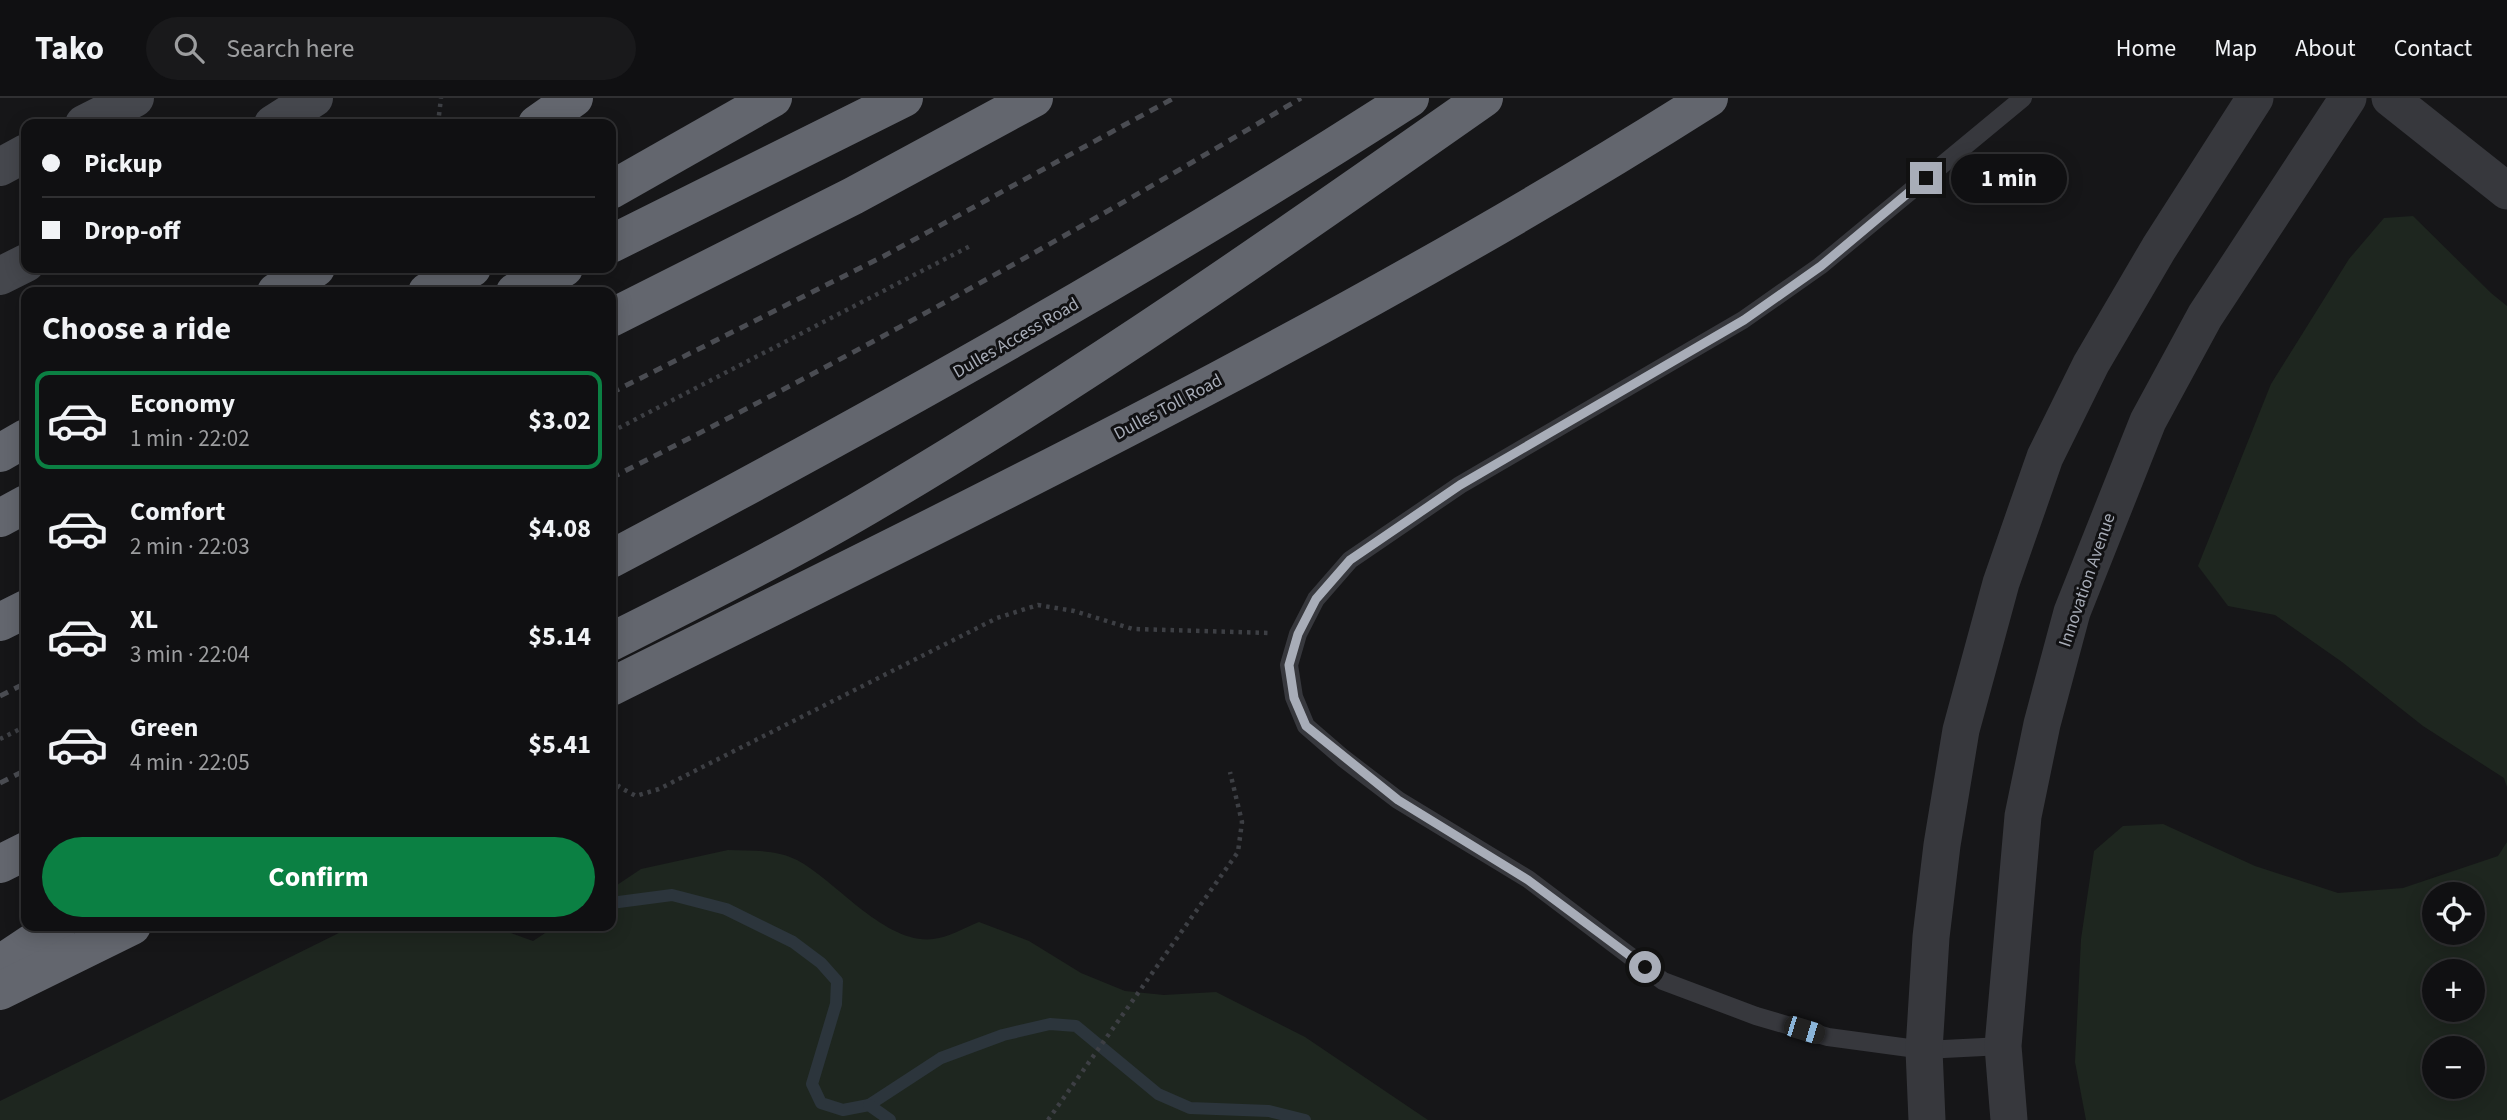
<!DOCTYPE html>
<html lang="en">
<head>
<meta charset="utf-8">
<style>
  body { margin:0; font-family:"Source Sans 3",sans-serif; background:#19191b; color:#f1f3f6; height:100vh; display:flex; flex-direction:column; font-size:26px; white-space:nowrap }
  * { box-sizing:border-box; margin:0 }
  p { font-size:23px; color:#9c9d9f }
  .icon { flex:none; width:38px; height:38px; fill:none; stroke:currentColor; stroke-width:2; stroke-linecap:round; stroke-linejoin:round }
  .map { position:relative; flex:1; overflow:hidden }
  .side { position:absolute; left:21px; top:189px; width:595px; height:644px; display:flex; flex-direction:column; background:#101012; border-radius:14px; box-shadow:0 4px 18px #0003,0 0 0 2px #303032 }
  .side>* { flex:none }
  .guide { position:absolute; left:21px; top:21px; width:595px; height:154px; border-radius:14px; box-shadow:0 4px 18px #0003,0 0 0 2px #303032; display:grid; align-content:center; height:154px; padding:0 21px; background:#101012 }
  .tools { position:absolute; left:2422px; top:784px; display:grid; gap:14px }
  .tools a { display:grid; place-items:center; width:63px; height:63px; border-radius:50%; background:#101012; box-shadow:0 4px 18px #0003,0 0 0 2px #303032; font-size:35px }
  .end { position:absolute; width:32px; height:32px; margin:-16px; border:9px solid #a8adb8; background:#111; box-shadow:0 0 0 4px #111 }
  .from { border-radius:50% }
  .bubble { position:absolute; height:49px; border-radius:24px; background:#101012; box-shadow:0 4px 18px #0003,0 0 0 2px #303032; font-size:23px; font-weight:700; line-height:49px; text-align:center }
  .car { position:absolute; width:21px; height:42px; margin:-21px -10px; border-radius:9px; box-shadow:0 0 5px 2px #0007; background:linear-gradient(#222 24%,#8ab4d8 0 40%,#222 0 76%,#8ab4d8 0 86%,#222 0) }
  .guide b { display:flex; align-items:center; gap:24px; height:66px; font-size:26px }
  .guide b+b { border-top:2px solid #303032 }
  .guide i { width:18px; height:18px; background:#f1f3f6 }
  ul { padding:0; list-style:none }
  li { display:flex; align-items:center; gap:21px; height:98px; margin:0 14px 10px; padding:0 7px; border:4px solid transparent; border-radius:14px }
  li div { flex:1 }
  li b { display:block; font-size:26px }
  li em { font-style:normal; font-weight:700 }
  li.selected { border-color:#0b8043 }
  li>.icon { width:63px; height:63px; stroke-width:1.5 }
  h2 { padding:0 21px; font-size:32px; line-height:84px }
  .cta { display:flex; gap:14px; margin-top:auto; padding:14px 21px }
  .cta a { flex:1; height:80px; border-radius:42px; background:#0b8043; color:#fff; font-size:28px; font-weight:700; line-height:80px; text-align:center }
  header { display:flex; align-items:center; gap:42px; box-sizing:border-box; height:98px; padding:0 35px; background:#101012; border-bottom:2px solid #303032 }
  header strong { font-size:33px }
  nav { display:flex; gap:38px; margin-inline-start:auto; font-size:24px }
  .search { width:490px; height:63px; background:#19191b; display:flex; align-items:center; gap:18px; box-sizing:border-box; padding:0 24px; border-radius:38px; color:#9c9d9f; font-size:26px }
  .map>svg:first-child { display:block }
  .green { fill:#1e261f; fill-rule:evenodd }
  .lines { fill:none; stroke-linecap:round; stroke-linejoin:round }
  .stream { stroke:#2c353c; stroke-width:12 }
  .path { stroke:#3d3f44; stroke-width:4.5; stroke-dasharray:3.5 5; stroke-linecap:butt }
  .service { stroke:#37383d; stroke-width:18 }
  .minor { stroke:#37383d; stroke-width:37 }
  .secondary { stroke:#45474d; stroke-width:38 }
  .motorway { stroke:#63666e; stroke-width:38 }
  .rail { stroke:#4a4c52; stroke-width:5; stroke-dasharray:9 7; stroke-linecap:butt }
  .route { stroke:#a8adb8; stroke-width:9 }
  .labels { text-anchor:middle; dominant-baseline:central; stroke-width:6; stroke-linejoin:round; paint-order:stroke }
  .street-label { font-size:18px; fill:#a8adb8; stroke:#111113 }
</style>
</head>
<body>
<header>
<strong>Tako</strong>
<div class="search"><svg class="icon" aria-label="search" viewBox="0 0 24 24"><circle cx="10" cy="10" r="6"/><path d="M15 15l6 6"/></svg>Search here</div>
<nav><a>Home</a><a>Map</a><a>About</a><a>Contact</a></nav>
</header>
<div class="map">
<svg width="2507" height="1022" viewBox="0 0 2507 1022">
  <rect width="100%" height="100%" fill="#161618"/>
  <g class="green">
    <path d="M 2413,118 L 2491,195 L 2507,208 L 2507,689 L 2504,680 L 2423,628 L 2342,564 L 2275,517 L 2228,508 L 2198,468 L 2271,286 L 2349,161 L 2384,120 Z"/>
    <path d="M 2163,726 L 2255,768 L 2338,795 L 2403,790 L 2498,758 L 2507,744 L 2507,1022 L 2086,1022 L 2075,964 L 2081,841 L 2094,753 L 2123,728 ZM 2473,796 L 2473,835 L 2434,835 L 2434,796 ZM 2434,873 L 2473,873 L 2473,912 L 2434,912 ZM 2434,950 L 2473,950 L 2473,989 L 2434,989 Z"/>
    <path d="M 728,752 C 751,753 776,751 797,762 C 837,783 889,852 939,840 C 953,837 966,829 979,824 L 1029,843 L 1081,875 L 1125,893 L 1164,897 L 1216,894 L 1305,939 L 1428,1022 L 0,1022 L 0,1003 L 353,828 L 491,828 L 533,843 L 556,828 L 611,828 L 611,791 L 641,771 Z"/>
  </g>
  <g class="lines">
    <g class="stream">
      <path d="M 611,805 L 672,797 L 726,811 L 793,844 L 821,865 L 837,883 L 836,906 L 812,986 L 821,1005 L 843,1012 L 869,1007 L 941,960 L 1003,937 L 1050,926 L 1076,928 L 1158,996 L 1190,1010 L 1269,1013 L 1305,1022"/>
      <path d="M 869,1007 L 890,1022"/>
    </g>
    <g class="path">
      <path d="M 438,26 L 441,0"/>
      <path d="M 611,334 L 972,147"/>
      <path d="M 0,641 L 26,628"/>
      <path d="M 611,671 L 619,689 L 636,698 L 659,691 L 997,520 L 1038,507 L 1074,513 L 1133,531 L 1270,535"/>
      <path d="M 1048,1022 L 1238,754 L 1242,724 L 1230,674"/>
    </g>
    <path class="service" d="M 2003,948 L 1924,952 L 1828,939 L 1756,918 L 1663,883 L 1528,781 L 1398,702 L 1343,660 L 1306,628 L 1294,599 L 1289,567 L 1298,536 L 1316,501 L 1350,462 L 1460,387 L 1743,222 L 1820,168 L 2023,0"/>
    <g class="minor">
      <path d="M 2390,0 L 2507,93"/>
      <path d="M 1927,1022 L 1924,952 L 1931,839 L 1942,747 L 1961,632 L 2001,485 L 2045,359 L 2091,266 L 2159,150 L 2255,0"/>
      <path d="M 2009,1022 L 2003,948 L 2023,718 L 2042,626 L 2072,514 L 2148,323 L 2205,218 L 2348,0"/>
    </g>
    <g class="secondary">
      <path d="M 84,26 L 135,0"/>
      <path d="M 273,26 L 314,0"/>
      <path d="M 0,69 L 26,55"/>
      <path d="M 0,178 L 26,165"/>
    </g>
    <g class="motorway">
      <path d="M 537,26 L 574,0"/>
      <path d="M 611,92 L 773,0"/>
      <path d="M 611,146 L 904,0"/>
      <path d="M 276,194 L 316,170"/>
      <path d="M 427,194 L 472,170"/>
      <path d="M 515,194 L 564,170"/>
      <path d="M 611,220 L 853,98 L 1034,0"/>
      <path d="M 0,355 L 26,340"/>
      <path d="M 0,420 L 26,406"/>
      <path d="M 611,461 C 883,317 1151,167 1410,0"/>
      <path d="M 0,524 L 26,511"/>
      <path d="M 611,544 C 702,498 794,452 881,400 C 1089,277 1286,139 1484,0"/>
      <path d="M 611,589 C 983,404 1358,223 1709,0"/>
      <path d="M 0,766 L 26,753"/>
      <path d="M 0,866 L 57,828"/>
      <path d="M 0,893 L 132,828"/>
    </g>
    <g class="rail">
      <path d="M 611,295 L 884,158 L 1174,0"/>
      <path d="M 611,380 C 846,262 1075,135 1301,0"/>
      <path d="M 0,598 L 26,585"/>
      <path d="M 0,685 L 26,672"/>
    </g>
  </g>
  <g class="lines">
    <path class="route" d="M 1645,869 L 1528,782 L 1398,702 L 1306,628 L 1294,600 L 1289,567 L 1298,536 L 1316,501 L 1350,462 L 1460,387 L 1744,222 L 1821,168 L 1926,80"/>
  </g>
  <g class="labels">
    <g class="street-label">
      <text transform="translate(1016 240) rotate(-30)">Dulles Access Road</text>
      <text transform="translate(1168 309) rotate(-28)">Dulles Toll Road</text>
      <text transform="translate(2087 482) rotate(-71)">Innovation Avenue</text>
    </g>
  </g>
</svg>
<div class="tools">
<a><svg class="icon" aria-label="locate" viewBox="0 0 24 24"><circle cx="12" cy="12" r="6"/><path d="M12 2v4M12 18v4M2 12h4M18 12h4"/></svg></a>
<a>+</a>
<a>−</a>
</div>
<i class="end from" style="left:1645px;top:869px"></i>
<i class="end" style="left:1926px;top:80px"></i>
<div class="bubble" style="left:1951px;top:56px;width:116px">1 min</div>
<i class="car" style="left:1804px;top:932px;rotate:107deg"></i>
<div class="guide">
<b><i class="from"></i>Pickup</b>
<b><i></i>Drop-off</b>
</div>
<section class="side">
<h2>Choose a ride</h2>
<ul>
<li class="selected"><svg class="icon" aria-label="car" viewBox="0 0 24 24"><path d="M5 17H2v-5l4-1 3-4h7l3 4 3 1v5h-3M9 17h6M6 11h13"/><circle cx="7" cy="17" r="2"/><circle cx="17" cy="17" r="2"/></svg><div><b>Economy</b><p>1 min · 22:02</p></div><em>$3.02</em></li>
<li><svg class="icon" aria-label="car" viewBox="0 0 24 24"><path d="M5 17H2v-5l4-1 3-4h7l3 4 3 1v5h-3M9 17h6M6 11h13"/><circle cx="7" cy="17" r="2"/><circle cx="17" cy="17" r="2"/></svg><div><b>Comfort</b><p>2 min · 22:03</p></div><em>$4.08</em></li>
<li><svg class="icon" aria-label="car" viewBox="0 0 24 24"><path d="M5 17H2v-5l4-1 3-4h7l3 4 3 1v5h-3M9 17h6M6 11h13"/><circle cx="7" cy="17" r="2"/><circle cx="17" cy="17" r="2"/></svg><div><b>XL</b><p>3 min · 22:04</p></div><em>$5.14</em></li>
<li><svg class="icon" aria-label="car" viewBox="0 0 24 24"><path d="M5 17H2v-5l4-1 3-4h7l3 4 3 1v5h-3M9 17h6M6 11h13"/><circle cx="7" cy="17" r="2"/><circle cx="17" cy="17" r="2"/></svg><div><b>Green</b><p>4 min · 22:05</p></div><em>$5.41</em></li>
</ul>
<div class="cta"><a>Confirm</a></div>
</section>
</div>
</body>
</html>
